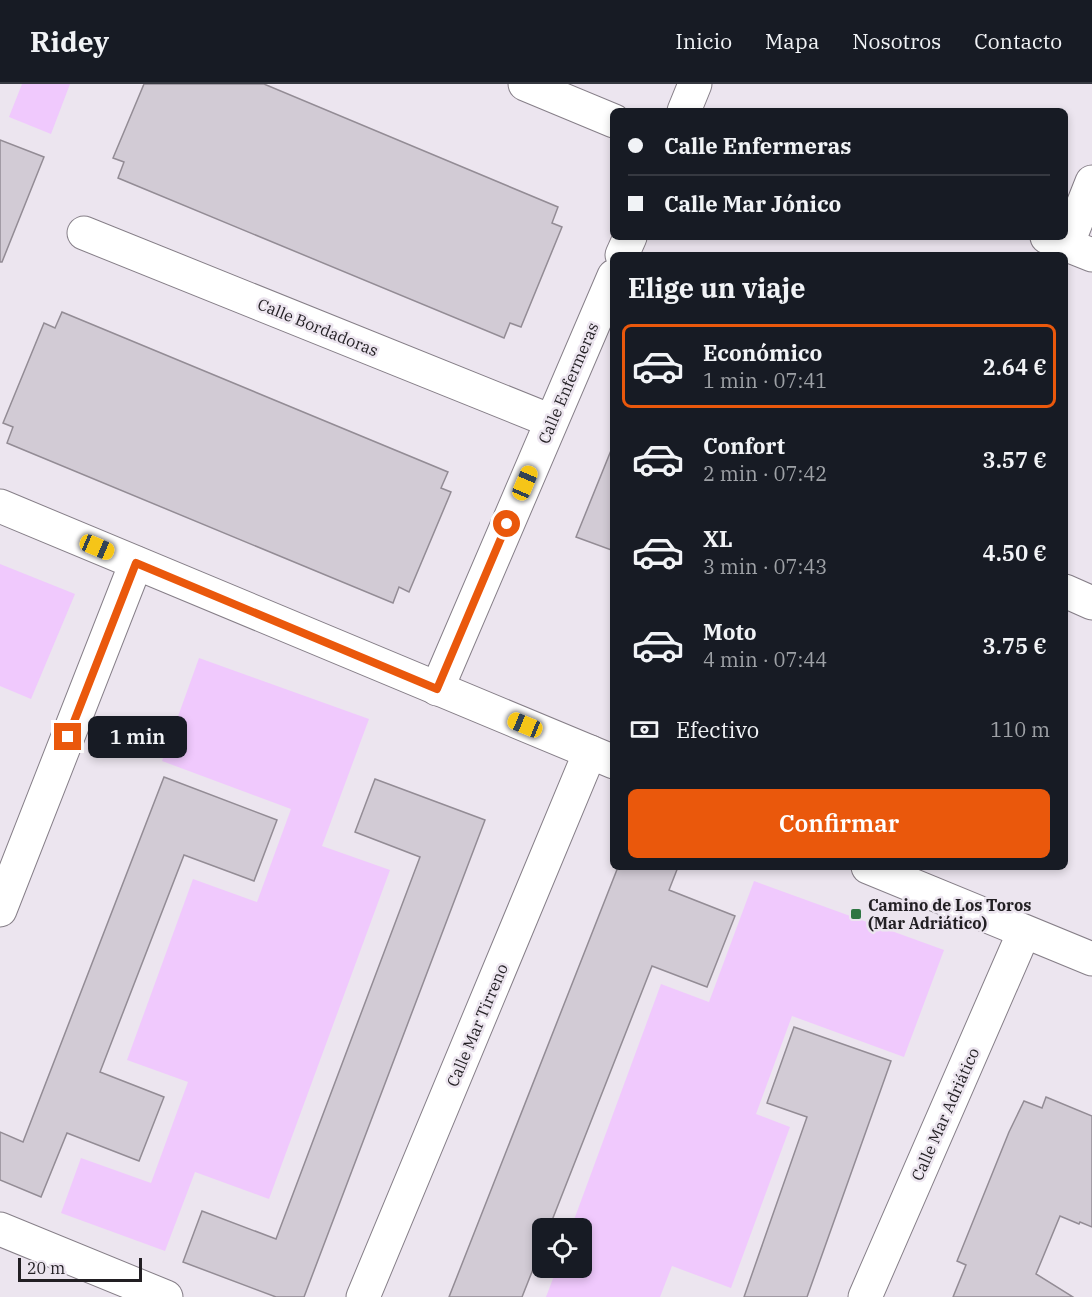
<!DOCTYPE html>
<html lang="es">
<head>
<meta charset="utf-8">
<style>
  body { margin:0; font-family:"IBM Plex Serif",serif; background:#20242c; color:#f1f3f6; height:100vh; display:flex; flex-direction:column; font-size:22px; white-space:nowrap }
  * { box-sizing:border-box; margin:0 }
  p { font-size:20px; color:#9ea1a6 }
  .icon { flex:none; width:33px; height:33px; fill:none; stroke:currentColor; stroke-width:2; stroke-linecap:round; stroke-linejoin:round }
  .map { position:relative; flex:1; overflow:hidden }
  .panel { position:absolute; left:610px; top:168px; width:458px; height:618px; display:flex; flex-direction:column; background:#171b24; border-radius:9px; box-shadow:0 3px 9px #0003 }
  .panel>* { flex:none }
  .top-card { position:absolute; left:610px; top:24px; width:458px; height:132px; border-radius:9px; box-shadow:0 3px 9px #0003; display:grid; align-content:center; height:132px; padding:0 18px; background:#171b24 }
  .controls { position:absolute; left:532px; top:1134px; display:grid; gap:12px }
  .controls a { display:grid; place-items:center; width:60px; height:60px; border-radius:9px; background:#171b24; box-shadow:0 3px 9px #0003; font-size:30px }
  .scale { position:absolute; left:18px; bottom:15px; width:124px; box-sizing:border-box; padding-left:6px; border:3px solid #221f23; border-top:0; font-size:16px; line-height:21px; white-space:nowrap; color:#221f23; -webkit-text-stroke:4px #ece5ef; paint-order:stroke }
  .end { position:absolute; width:27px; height:27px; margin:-14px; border:8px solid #ea580c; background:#fff; box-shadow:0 0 0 3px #fff }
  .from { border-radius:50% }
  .bubble { position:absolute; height:42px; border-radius:9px; background:#171b24; box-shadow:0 3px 9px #0003; font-size:20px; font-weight:600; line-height:42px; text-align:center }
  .car { position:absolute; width:18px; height:36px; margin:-18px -9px; border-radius:8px; box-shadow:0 0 4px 2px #0007; background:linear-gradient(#f5c518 24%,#345 0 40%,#f5c518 0 76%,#345 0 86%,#f5c518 0) }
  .top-card b { display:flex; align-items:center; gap:21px; height:57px; font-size:22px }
  .top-card b+b { border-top:2px solid #363941 }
  .top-card i { width:15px; height:15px; background:#f1f3f6 }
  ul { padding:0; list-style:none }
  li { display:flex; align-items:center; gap:18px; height:84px; margin:0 12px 9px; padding:0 6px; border:3px solid transparent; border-radius:9px }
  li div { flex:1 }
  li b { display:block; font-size:22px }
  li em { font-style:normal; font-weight:600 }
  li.selected { border-color:#ea580c }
  li>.icon { width:54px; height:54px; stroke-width:1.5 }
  h2 { padding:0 18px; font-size:27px; line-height:72px }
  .pay { display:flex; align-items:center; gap:15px; height:66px; padding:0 18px; font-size:22px }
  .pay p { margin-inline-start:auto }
  .action { display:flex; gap:12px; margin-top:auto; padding:12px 18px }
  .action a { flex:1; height:69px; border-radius:9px; background:#ea580c; color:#fff; font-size:24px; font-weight:600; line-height:69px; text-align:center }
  header { display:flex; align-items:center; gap:36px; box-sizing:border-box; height:84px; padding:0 30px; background:#171b24; border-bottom:2px solid #363941 }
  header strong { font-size:28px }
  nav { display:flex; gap:33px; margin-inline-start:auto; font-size:21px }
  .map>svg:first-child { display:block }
  .green { fill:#f0c9fd }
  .building { fill:#d2cbd5; stroke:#938c95; stroke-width:1.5 }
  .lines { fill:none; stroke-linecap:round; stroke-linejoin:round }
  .street-casing { stroke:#867f88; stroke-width:35 }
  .secondary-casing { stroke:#867f88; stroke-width:35 }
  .street { stroke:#fff; stroke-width:33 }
  .secondary { stroke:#fff; stroke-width:33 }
  .route { stroke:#ea580c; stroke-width:8 }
  .poi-dot { fill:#2e7642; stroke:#ece5ef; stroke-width:2 }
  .labels { text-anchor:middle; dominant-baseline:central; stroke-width:5; stroke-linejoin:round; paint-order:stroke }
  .street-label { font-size:16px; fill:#221f23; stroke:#ece5ef }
  .poi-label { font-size:16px; font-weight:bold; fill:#221f23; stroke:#ece5ef; text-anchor:start }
</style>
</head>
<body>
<header>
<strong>Ridey</strong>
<nav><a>Inicio</a><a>Mapa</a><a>Nosotros</a><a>Contacto</a></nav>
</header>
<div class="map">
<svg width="1092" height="1213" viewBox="0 0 1092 1213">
  <rect width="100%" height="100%" fill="#ece5ef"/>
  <g class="green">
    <path d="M 22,0 L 70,0 L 51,50 L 9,33 Z"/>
    <path d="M 0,480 L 75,510 L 31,615 L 0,602 Z"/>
    <path d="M 199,574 L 369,635 L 322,762 L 390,786 L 269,1115 L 195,1088 L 165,1167 L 61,1129 L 81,1074 L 151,1099 L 188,998 L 127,976 L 193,795 L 257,818 L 291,725 L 162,677 Z"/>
    <path d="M 754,797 L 944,866 L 904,973 L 792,932 L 756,1030 L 790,1043 L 731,1204 L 672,1182 L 660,1213 L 546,1213 L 557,1184 L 582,1184 L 582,1144 L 571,1144 L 661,900 L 709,918 Z"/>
  </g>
  <g class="building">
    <path d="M 144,0 L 264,0 L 558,123 L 552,139 L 562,143 L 521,243 L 510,239 L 504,254 L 118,94 L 124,78 L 113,74 Z"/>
    <path d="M 0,56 L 44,73 L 2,178 L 0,178 Z"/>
    <path d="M 62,228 L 448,388 L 441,404 L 451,408 L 409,508 L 399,503 L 393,519 L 7,359 L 13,343 L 3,339 L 44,239 L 55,244 Z"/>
    <path d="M 612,364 L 614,364 L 614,467 L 576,453 Z"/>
    <path d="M 164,693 L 277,736 L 254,797 L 184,771 L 100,988 L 164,1013 L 139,1077 L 67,1049 L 41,1113 L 0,1096 L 0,1048 L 23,1058 Z"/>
    <path d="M 375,695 L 485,736 L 304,1213 L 276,1213 L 183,1178 L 202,1127 L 276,1155 L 420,773 L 355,748 Z"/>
    <path d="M 618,783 L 678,783 L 669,806 L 735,832 L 707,903 L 652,882 L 549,1144 L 543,1144 L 543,1160 L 522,1213 L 449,1213 Z"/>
    <path d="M 794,943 L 891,977 L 807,1213 L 744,1213 L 807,1033 L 767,1019 Z"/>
    <path d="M 1046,1013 L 1092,1032 L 1092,1143 L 1080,1138 L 1079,1140 L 1060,1132 L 1036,1190 L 1073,1213 L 953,1213 L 966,1181 L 957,1177 L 1009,1048 L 1024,1017 L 1042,1024 Z"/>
  </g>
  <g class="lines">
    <defs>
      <g id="street">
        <path d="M 525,0 L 614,37"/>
        <path d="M 684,27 L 695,0"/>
        <path d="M 84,149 L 551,337"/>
        <path d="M 1047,153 L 1092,171"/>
        <path d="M 1067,161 L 1092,98"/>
        <path d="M 622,171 L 630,153"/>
        <path d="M 1065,507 L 1092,519"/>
        <path d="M 437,605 L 614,192"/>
        <path d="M 0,826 L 136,479"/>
        <path d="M 0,1145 L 166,1213"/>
        <path d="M 363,1213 L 590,668"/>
        <path d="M 865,1213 L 1024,848"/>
      </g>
      <g id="secondary">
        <path d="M 0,422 L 614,678"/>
        <path d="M 868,783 L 1092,875"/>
      </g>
    </defs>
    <use href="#street" class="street-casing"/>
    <use href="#secondary" class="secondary-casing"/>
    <use href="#street" class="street"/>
    <use href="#secondary" class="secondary"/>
  </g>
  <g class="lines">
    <path class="route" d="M 68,653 L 136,479 L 437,605 L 507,440"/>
  </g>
  <rect class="poi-dot" x="850" y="824" width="12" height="12" rx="3"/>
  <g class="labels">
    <g class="street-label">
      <text transform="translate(318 243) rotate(22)">Calle Bordadoras</text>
      <text transform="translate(568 299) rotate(-67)">Calle Enfermeras</text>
      <text transform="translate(477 941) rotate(-67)">Calle Mar Tirreno</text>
      <text transform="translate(945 1030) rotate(-66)">Calle Mar Adriático</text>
    </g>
    <g class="poi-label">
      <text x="868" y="821">Camino de Los Toros<tspan x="868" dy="18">(Mar Adriático)</tspan></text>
    </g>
  </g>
</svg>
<div class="controls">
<a><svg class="icon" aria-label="locate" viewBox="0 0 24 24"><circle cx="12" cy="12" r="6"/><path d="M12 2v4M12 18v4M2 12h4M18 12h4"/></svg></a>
</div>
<div class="scale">20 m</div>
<i class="end from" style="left:507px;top:440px"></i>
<i class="end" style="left:68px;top:653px"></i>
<div class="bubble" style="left:88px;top:632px;width:99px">1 min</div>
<i class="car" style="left:525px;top:399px;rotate:23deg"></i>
<i class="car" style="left:97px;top:463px;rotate:113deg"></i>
<i class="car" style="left:525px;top:641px;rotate:292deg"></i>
<div class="top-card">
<b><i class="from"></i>Calle Enfermeras</b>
<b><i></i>Calle Mar Jónico</b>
</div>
<section class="panel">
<h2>Elige un viaje</h2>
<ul>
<li class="selected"><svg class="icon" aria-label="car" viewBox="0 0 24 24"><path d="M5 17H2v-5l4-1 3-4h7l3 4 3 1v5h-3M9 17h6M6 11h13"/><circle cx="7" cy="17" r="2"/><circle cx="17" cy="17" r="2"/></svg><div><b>Económico</b><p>1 min · 07:41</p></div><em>2.64 €</em></li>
<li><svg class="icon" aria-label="car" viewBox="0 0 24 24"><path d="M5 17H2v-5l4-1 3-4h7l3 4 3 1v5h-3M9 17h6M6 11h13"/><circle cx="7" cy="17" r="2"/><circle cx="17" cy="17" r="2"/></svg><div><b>Confort</b><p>2 min · 07:42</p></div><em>3.57 €</em></li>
<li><svg class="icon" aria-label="car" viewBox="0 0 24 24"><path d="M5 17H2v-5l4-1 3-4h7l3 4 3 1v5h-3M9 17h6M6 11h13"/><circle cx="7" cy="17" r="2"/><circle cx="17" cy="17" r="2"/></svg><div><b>XL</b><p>3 min · 07:43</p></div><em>4.50 €</em></li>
<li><svg class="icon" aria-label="car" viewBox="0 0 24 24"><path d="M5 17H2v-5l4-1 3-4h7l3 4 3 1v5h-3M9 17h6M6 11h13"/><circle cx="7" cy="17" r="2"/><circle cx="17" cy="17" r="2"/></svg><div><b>Moto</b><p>4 min · 07:44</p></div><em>3.75 €</em></li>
</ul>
<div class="pay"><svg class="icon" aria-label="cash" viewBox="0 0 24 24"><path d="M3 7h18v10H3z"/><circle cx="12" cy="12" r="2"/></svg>Efectivo<p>110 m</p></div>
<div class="action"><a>Confirmar</a></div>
</section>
</div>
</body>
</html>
